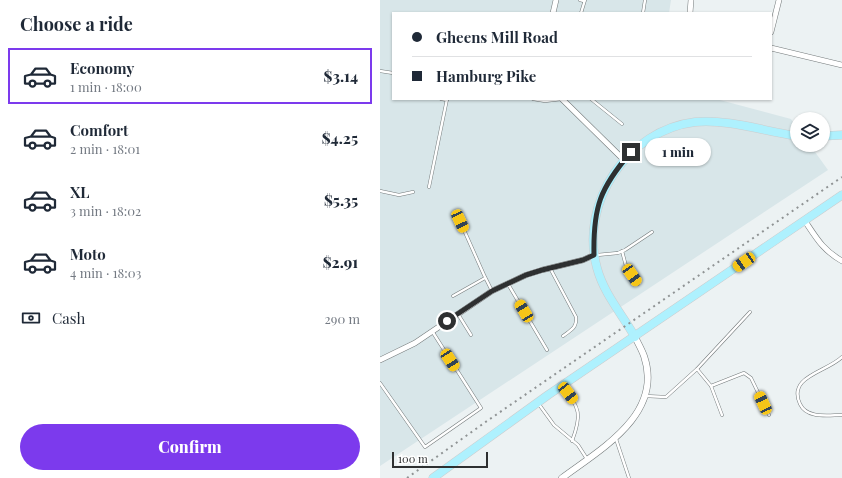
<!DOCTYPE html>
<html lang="en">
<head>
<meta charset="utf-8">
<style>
  body { margin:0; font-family:"Playfair Display",serif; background:#f6f6f7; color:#1f2937; height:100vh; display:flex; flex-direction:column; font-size:15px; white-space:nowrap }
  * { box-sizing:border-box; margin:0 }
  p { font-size:13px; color:#747a83 }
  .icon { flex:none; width:22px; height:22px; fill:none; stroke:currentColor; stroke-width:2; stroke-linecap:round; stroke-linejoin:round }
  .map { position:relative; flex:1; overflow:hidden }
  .side { display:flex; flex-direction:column; background:#fff; width:380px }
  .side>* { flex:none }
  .hud { position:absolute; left:12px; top:12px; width:380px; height:88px; border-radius:0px; box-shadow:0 1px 3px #0004; display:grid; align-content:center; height:88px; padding:0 20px; background:#fff }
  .tools { position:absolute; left:410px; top:112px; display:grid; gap:8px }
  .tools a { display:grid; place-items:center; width:40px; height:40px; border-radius:50%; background:#fff; box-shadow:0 1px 3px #0004; font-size:20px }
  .scale { position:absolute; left:12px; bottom:10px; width:96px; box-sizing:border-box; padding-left:4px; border:2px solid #2e3031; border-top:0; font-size:11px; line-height:14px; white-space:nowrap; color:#2e3031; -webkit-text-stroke:3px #fff; paint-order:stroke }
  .end { position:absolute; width:18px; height:18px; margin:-9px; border:5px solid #2e3031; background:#fff; box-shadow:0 0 0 2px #fff }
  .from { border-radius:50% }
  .bubble { position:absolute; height:28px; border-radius:14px; background:#fff; box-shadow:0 1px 3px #0004; font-size:13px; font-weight:800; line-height:28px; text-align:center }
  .car { position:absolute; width:12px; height:24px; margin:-12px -6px; border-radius:5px; box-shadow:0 0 3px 1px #0007; background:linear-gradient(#f5c518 24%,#345 0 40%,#f5c518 0 76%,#345 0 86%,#f5c518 0) }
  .hud b { display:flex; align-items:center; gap:14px; height:38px; font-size:15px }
  .hud b+b { border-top:1px solid #e0e1e3 }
  .hud i { width:10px; height:10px; background:#1f2937 }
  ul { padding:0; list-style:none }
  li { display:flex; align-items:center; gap:12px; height:56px; margin:0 8px 6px; padding:0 12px; border:2px solid transparent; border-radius:0px }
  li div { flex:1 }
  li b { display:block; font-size:15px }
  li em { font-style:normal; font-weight:800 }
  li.selected { border-color:#7c3aed }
  li>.icon { width:36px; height:36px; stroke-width:1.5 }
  h2 { padding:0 20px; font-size:18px; line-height:48px }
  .pay { display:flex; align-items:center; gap:10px; height:44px; padding:0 20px; font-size:15px }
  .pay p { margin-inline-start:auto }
  .button { display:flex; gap:8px; margin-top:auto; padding:8px 20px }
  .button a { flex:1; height:46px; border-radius:24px; background:#7c3aed; color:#fff; font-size:16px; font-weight:800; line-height:46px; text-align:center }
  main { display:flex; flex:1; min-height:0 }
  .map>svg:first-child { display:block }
  .built { fill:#d8e6e9 }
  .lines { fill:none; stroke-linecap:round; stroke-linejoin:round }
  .service-casing { stroke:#747a7b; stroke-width:3.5 }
  .minor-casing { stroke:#747a7b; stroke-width:6 }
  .tertiary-casing { stroke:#747a7b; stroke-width:7 }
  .primary-casing { stroke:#cdcdce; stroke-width:9 }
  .service { stroke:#fff; stroke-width:2.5 }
  .minor { stroke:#fff; stroke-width:5 }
  .tertiary { stroke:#fff; stroke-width:6 }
  .primary { stroke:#aef1fe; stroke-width:8 }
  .rail { stroke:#8f9394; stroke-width:2; stroke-dasharray:2 4; stroke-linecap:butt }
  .route { stroke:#2e3031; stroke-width:5 }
</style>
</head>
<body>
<main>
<section class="side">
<h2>Choose a ride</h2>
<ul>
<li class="selected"><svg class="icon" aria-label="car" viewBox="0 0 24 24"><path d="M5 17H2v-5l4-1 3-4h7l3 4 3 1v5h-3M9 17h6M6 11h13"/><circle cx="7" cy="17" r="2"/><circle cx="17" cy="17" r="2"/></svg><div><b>Economy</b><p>1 min · 18:00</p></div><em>$3.14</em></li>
<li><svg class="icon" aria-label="car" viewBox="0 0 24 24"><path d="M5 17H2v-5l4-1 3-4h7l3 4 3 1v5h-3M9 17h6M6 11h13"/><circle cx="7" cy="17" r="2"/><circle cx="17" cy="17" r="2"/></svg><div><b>Comfort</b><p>2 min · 18:01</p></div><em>$4.25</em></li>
<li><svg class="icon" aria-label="car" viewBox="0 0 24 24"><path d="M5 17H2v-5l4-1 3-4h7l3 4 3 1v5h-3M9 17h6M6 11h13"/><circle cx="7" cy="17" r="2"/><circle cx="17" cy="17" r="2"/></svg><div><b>XL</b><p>3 min · 18:02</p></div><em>$5.35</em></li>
<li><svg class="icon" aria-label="car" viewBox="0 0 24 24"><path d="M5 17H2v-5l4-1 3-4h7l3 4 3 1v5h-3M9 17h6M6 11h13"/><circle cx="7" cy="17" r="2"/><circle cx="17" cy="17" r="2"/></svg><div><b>Moto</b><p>4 min · 18:03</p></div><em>$2.91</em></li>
</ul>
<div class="pay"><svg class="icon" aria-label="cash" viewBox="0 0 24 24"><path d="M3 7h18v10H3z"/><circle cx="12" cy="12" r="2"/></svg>Cash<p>290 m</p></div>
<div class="button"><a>Confirm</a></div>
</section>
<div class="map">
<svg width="462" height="478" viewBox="0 0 462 478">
  <rect width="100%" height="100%" fill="#ecf2f3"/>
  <path class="built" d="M 0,0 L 291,0 L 289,13 L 13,13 L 13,99 L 336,99 L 411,119 L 417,128 L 417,145 L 430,145 L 448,170 L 0,466 Z"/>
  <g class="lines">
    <defs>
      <g id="service">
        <path d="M 200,0 L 204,1"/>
        <path d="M 201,13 L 205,0"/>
        <path d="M 263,13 L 265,0"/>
        <path d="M 0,71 L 13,73"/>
        <path d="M 61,99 L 67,100"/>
        <path d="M 153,99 L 165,101 L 182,99"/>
        <path d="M 211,99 L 242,124"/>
        <path d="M 49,187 L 67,99"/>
        <path d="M 0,191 L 19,195 L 33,192"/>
        <path d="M 80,221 L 104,275 L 112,291"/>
        <path d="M 242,251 L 246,266 L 258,284"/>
        <path d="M 217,255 L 238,253 L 245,250 L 272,232"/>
        <path d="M 170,268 L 196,317 C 197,328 191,330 183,336"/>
        <path d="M 128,284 L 167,350"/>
        <path d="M 73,296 L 105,278"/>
        <path d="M 78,314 L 91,335"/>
        <path d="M 462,357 C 447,372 407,376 420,404 C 427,419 448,415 462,415"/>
        <path d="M 317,369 L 370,312"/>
        <path d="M 0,383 L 45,447 L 101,408 L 52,331"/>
        <path d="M 183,386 C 200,408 202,415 192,441"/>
        <path d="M 331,386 L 342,415"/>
        <path d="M 265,396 L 286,397 L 317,369 L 331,386 L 364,373 L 371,378 L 389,415"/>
        <path d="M 158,403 L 174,425 L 198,445 L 207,459"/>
        <path d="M 236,439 L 249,478"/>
      </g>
      <g id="minor">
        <path d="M 173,13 L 176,0"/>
        <path d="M 310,13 L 311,0"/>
        <path d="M 391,32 L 399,0"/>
        <path d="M 391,48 L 462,65"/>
        <path d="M 182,99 L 244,160"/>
        <path d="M 425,221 C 437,239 443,250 462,261"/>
        <path d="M 0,360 L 35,343 L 112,291 L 146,275 L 162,270 L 203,260 L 214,255"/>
      </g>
      <path id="tertiary" d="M 182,478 C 221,449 284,414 264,356 C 262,350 258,343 255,337"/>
      <g id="primary">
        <path d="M 443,136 L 462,135"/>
        <path d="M 255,337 C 242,314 224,294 217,268 C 199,202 248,130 315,122 C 349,119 383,131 417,136"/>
        <path d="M 53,478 L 168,395 L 462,195"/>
      </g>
    </defs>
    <use href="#service" class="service-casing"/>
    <use href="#minor" class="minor-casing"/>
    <use href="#tertiary" class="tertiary-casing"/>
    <use href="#primary" class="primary-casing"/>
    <use href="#service" class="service"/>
    <use href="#minor" class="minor"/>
    <use href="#tertiary" class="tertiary"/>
    <use href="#primary" class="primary"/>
    <path class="rail" d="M 27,478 L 107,421 L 462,177"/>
  </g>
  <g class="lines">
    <path class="route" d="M 67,321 L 112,291 L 146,275 L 162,270 L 203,260 L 214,255 C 213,207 220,188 251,152"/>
  </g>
</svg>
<div class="tools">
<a><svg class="icon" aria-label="layers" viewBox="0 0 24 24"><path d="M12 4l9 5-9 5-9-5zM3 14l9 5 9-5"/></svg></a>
</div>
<div class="scale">100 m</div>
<i class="end from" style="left:67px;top:321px"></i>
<i class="end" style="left:251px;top:152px"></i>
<div class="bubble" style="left:265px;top:138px;width:66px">1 min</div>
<i class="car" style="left:80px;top:221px;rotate:155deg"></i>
<i class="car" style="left:364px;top:262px;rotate:236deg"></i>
<i class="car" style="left:252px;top:275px;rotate:145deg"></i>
<i class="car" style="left:144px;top:311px;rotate:329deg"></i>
<i class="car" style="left:70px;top:360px;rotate:147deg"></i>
<i class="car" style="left:188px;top:393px;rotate:142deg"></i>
<i class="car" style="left:383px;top:403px;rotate:335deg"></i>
<div class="hud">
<b><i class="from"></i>Gheens Mill Road</b>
<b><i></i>Hamburg Pike</b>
</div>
</div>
</main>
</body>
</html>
